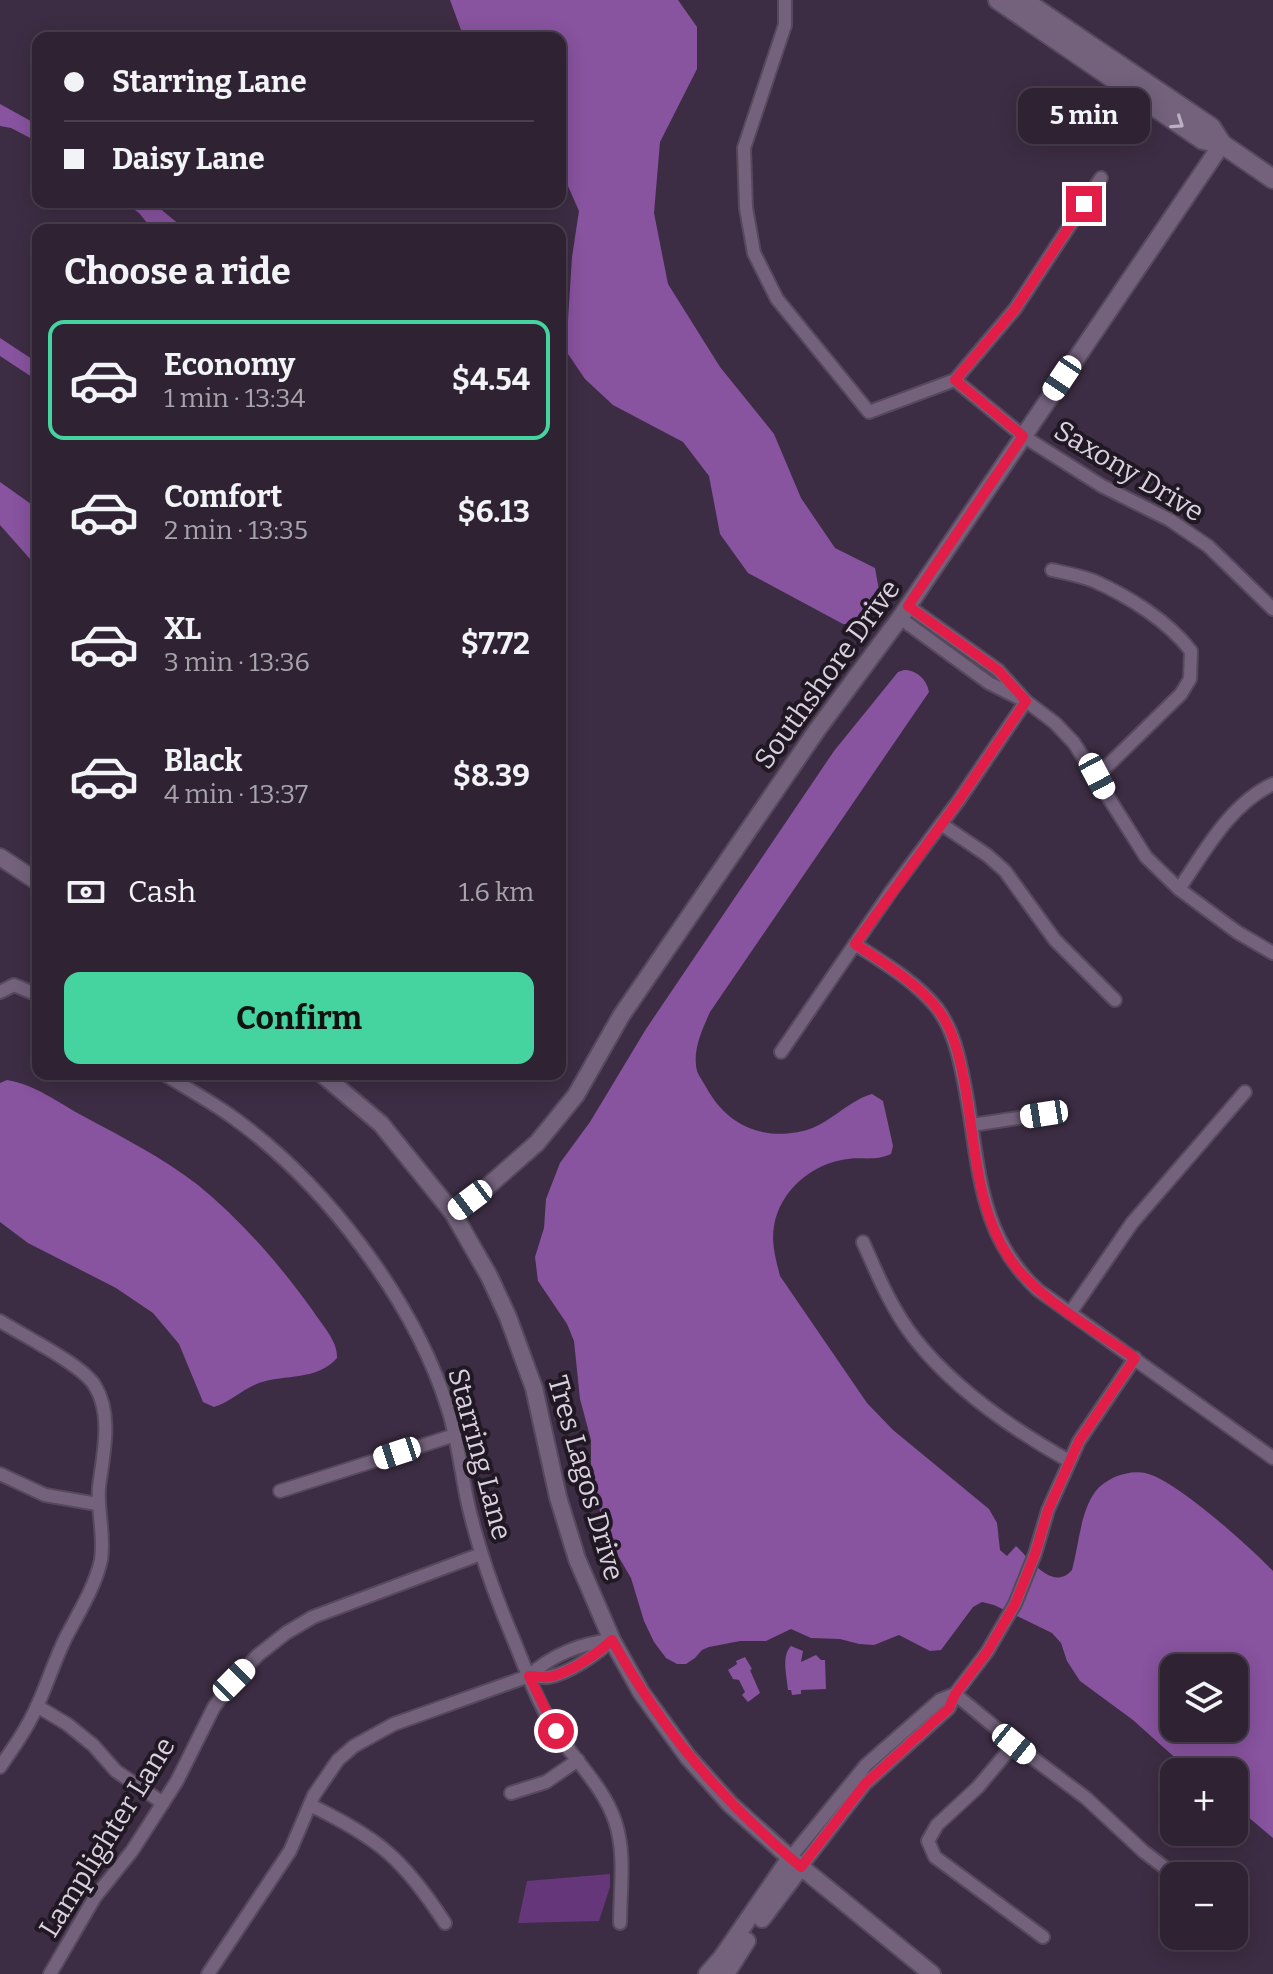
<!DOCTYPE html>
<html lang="en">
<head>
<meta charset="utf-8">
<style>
  body { margin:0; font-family:Bitter,serif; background:#3a2f3f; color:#f1f3f6; height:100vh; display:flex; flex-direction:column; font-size:30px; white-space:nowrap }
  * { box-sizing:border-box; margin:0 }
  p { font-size:26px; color:#a7a4ac }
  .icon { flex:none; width:44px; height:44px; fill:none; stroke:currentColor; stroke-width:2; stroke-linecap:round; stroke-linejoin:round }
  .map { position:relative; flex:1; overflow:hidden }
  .side { position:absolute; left:32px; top:224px; width:534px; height:856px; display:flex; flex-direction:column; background:#2e2233; border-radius:16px; box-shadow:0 4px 20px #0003,0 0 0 2px #493f4e }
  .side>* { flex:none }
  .guide { position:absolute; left:32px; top:32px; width:534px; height:176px; border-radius:16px; box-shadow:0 4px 20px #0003,0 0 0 2px #493f4e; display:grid; align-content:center; height:176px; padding:0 32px; background:#2e2233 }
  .buttons { position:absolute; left:1160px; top:1654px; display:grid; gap:16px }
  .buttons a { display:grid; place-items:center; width:88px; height:88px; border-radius:16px; background:#2e2233; box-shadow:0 4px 20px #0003,0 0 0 2px #493f4e; font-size:40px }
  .end { position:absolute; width:36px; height:36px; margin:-18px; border:10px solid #e11d48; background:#fff; box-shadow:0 0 0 4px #fff }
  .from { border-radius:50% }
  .bubble { position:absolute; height:56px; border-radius:16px; background:#2e2233; box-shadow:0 4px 20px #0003,0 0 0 2px #493f4e; font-size:26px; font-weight:700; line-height:56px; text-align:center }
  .car { position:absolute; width:24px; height:48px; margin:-24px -12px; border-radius:10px; box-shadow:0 0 6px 2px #0007; background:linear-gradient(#fff 24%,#345 0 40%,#fff 0 76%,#345 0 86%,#fff 0) }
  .guide b { display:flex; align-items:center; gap:28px; height:76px; font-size:30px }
  .guide b+b { border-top:2px solid #493f4e }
  .guide i { width:20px; height:20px; background:#f1f3f6 }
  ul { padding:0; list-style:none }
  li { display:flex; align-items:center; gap:24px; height:120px; margin:0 16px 12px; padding:0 16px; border:4px solid transparent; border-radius:16px }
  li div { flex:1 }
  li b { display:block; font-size:30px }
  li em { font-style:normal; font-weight:700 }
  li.selected { border-color:#45d49f }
  li>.icon { width:72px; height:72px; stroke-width:1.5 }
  h2 { padding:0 32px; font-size:36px; line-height:96px }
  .pay { display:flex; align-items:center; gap:20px; height:88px; padding:0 32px; font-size:30px }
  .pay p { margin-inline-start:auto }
  .primary-button { display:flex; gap:16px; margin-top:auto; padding:16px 32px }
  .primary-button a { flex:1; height:92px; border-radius:16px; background:#45d49f; color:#111; font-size:32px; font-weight:700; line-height:92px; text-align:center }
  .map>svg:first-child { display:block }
  .green { fill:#66367a }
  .water { fill:#88539f; fill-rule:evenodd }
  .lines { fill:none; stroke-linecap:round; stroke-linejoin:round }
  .minor-casing { stroke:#57495d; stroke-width:16 }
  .tertiary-casing { stroke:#57495d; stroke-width:20 }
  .secondary-casing { stroke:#57495d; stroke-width:22 }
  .minor { stroke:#74627d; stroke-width:12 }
  .tertiary { stroke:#74627d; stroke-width:16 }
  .secondary { stroke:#74627d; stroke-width:18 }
  .oneway { stroke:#bbafc2 }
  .route { stroke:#e11d48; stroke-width:10 }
  .labels { text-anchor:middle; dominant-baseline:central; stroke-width:8; stroke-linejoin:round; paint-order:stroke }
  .street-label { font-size:28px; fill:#dad0df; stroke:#201823 }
</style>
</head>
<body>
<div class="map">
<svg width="1273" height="1974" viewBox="0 0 1273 1974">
  <rect width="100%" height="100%" fill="#3d2d44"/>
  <path class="green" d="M 610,1874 L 610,1887 L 599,1921 L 518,1923 L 527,1881 Z"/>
  <g class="water">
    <path d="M 450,0 L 678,0 L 697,27 L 697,69 L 660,142 L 654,213 L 668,284 L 720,367 L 774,434 L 801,498 L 835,548 L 875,568 L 880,596 L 862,624 L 843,624 L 748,573 L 720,534 L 709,476 L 683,442 L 613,405 L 585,379 L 566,351 L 572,257 L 579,211 L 560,168 L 560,38 L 464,38 Z"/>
    <path d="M 0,104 L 38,125 L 38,142 L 11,128 L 0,126 Z"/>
    <path d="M 124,202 L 152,202 L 186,230 L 165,230 L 148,224 L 139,213 Z"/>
    <path d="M 0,338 L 38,363 L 38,381 L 0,356 Z"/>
    <path d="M 0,482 L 38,509 L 38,568 L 0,525 Z"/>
    <path d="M 904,670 C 917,670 927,680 929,692 L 710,1012 C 702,1030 692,1051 697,1071 C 699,1076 703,1082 706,1087 C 726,1124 761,1141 803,1131 C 829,1125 847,1101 872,1094 L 883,1101 L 893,1146 L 891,1154 C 876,1161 865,1157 848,1159 C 813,1163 780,1190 774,1226 C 771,1243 776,1260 780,1276 L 867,1403 L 893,1430 L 989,1509 L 997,1523 L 1000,1550 L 1007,1556 L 1016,1546 C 1031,1560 1053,1592 1072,1570 C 1079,1545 1080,1513 1095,1492 C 1106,1478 1127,1470 1145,1473 C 1175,1479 1251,1548 1273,1571 L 1273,1838 L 1234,1805 L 1234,1772 L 1191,1772 L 1133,1720 L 1080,1681 L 1067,1661 L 1061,1643 L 1052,1633 L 994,1605 L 982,1602 L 973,1607 L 941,1650 L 930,1651 L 899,1635 L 874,1645 L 859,1644 L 840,1639 L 811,1638 L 791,1629 L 766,1641 L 740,1641 L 709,1647 L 702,1650 L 695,1658 L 686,1664 L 677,1664 L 666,1658 L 654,1642 L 644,1621 L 631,1578 L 617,1554 L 600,1511 L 591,1481 L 591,1440 L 580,1399 L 574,1341 L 567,1324 L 538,1281 L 535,1257 L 544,1228 L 546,1199 L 560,1163 L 590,1122 L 646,1029 L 834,751 L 898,672 ZM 1174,1668 L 1234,1668 L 1234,1728 L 1174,1728 Z"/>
    <path d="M 7,1080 C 34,1084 59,1103 83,1116 C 122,1137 163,1158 198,1185 C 242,1221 280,1265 313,1311 C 322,1325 338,1341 337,1358 C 317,1381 285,1374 259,1383 C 243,1389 230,1402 214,1407 L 203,1402 L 179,1344 L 153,1313 L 116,1288 L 28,1243 L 0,1222 L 0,1083 Z"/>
    <path d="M 791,1646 L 803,1651 L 801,1662 L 816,1655 L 821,1660 L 825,1660 L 826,1689 L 801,1690 L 801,1694 L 792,1695 L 791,1690 L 788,1690 C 787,1676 781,1656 791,1646 Z"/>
    <path d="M 745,1657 L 752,1669 L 750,1670 L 760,1693 L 748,1702 L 742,1695 L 745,1692 L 739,1680 L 733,1679 L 728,1670 L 737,1664 L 736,1661 Z"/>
  </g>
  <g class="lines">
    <defs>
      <g id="minor">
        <path d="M 785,0 L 785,25 L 744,148 L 746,208 L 754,253 L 777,299 L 869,412 L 955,380 L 1015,309 L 1101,178"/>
        <path d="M 955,380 L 1023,436 L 1102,486 L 1170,520 L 1208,546 L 1273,609"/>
        <path d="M 1052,570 C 1066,573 1081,576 1094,581 C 1128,596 1168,621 1191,651 L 1190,679 L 1181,694 L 1097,776"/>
        <path d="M 908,606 L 998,670 L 1026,701 L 1055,723 L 1074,743 L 1146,857 L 1179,889 L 1237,932 L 1273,953"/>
        <path d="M 900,618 L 989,683 L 1019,698"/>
        <path d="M 941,824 L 987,855 L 1005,871 L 1055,940 L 1115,1000"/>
        <path d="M 1179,889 C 1205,851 1230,804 1273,784"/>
        <path d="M 855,944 C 884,963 915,981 937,1008 C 953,1029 959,1056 964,1082 C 980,1160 975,1232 1038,1290 L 1273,1458"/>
        <path d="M 0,992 L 14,985 L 38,995"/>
        <path d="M 781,1052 L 892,890 L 959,800 L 1026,701"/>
        <path d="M 164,1074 C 186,1088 210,1101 231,1116 C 324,1182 414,1300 448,1409 C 458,1440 461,1473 468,1504 C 478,1548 493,1590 510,1631 C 524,1664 536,1700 555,1730 C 575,1761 603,1786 615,1821 C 626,1854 620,1890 620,1923"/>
        <path d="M 972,1125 L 1044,1114"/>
        <path d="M 863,1242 C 878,1276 892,1310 915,1339 C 955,1390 1014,1430 1069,1461"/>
        <path d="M 1070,1313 L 1132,1223 L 1245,1092"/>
        <path d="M 0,1321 C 22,1335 83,1365 95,1386 C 113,1415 103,1455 99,1487 C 97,1511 105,1535 101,1560 C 95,1587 79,1612 66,1637 C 55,1659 48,1682 38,1704 C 28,1727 14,1747 0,1767"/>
        <path d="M 0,1474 L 45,1495 L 97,1504"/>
        <path d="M 280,1491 L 455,1435"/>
        <path d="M 529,1676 C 535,1676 544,1678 549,1677 C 570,1673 597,1654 612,1640"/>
        <path d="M 955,1694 L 1030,1756 L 1086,1798 L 1143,1851 L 1176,1876"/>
        <path d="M 37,1706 L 67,1724 L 93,1745 L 116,1771 L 163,1803"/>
        <path d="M 1014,1744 L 978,1787 L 937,1825 L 928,1841 L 935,1857 L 1043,1937"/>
        <path d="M 511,1793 L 546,1782 L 578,1760"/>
        <path d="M 310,1805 C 379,1838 404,1860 445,1923"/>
        <path d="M 790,1858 L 866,1765 L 940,1700 L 955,1694"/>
        <path d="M 801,1867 L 865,1784 L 949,1708 L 955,1694 L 987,1652 L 1015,1604 L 1035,1554 L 1048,1510 L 1079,1441 L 1135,1358"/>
        <path d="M 50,1974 L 95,1897 L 132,1851 L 177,1781 L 214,1707 L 234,1680 L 258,1655 L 286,1633 L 313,1617 L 481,1554"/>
        <path d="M 208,1974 L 290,1851 L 314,1795 L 338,1760 L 354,1746 L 394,1724 L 529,1676 C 551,1655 582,1643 612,1640"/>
      </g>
      <g id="tertiary">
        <path d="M 0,857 L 38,882"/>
        <path d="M 322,1074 L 381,1124 L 453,1213 L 489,1276 L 508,1317 L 534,1388 L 558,1497 L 577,1559 L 612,1640 L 641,1692 L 688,1757 L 730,1804 L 790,1858 L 932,1974"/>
        <path d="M 453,1213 L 487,1187 L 537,1143 L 576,1095 L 621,1016 L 817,730 L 900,618 L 1222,144"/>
        <path d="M 762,1919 L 801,1867"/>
        <path d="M 707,1974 L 722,1957 L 790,1858"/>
        <path d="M 726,1974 L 747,1941"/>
      </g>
      <g id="secondary">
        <path d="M 998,0 L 1203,140 L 1222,144 L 1273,179"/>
        <path d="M 1023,0 L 1211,127 L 1222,144"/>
      </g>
    </defs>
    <use href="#minor" class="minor-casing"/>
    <use href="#tertiary" class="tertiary-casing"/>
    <use href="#secondary" class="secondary-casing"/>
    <use href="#minor" class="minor"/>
    <use href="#tertiary" class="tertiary"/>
    <use href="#secondary" class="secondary"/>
  </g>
  <defs><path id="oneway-chevron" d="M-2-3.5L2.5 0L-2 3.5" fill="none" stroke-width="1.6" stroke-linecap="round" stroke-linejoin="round" transform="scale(2)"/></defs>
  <use class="oneway" href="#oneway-chevron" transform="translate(1178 123) rotate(34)"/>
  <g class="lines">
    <path class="route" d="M 556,1731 L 529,1676 C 535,1676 544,1678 549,1677 C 570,1673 597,1654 612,1640 C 664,1733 719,1798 801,1867 L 865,1784 L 949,1708 L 955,1694 L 987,1652 L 1015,1604 L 1035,1554 L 1048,1510 L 1079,1441 L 1135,1358 C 1096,1331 1033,1296 1008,1256 C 975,1206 975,1138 964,1080 C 959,1055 953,1028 936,1007 C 914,981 884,963 855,944 L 959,800 L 1026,701 L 998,670 L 908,606 L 1023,436 L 955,380 L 1015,309 L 1084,204"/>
  </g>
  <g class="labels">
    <g class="street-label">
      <text transform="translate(1129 471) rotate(31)">Saxony Drive</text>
      <text transform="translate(827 674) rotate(-54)">Southshore Drive</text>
      <text transform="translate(480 1454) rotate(75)">Starring Lane</text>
      <text transform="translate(586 1478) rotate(74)">Tres Lagos Drive</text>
      <text transform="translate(107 1837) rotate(-58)">Lamplighter Lane</text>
    </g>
  </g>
</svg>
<div class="buttons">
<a><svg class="icon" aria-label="layers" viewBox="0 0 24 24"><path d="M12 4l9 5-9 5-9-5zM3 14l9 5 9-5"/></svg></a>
<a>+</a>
<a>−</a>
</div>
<i class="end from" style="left:556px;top:1731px"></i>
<i class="end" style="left:1084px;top:204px"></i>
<div class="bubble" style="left:1018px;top:88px;width:132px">5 min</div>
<i class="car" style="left:1062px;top:378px;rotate:214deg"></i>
<i class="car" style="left:1097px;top:776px;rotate:152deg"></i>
<i class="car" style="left:1044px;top:1114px;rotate:261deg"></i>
<i class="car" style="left:470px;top:1200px;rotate:233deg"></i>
<i class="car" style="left:397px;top:1453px;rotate:252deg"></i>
<i class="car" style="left:234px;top:1680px;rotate:45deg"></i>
<i class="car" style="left:1014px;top:1744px;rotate:129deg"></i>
<div class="guide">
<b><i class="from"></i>Starring Lane</b>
<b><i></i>Daisy Lane</b>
</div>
<section class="side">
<h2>Choose a ride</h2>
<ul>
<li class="selected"><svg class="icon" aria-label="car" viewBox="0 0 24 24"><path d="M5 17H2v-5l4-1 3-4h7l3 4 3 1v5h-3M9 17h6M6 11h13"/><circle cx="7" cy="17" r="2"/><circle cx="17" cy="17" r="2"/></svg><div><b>Economy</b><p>1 min · 13:34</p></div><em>$4.54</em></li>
<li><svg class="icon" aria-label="car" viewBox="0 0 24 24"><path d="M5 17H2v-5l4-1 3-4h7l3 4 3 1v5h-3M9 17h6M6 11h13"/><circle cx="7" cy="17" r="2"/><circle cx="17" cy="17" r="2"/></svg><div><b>Comfort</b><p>2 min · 13:35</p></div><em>$6.13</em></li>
<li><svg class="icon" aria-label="car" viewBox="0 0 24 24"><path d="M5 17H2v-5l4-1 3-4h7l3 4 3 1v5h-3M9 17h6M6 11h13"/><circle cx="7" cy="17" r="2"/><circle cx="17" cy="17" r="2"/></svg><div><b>XL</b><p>3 min · 13:36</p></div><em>$7.72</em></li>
<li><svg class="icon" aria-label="car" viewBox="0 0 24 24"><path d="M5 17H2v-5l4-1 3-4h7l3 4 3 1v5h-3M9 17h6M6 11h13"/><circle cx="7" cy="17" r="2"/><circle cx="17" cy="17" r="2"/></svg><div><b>Black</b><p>4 min · 13:37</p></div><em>$8.39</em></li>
</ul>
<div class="pay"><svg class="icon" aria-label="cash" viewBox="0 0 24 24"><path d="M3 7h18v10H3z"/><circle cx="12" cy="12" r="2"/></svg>Cash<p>1.6 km</p></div>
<div class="primary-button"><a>Confirm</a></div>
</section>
</div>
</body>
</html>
